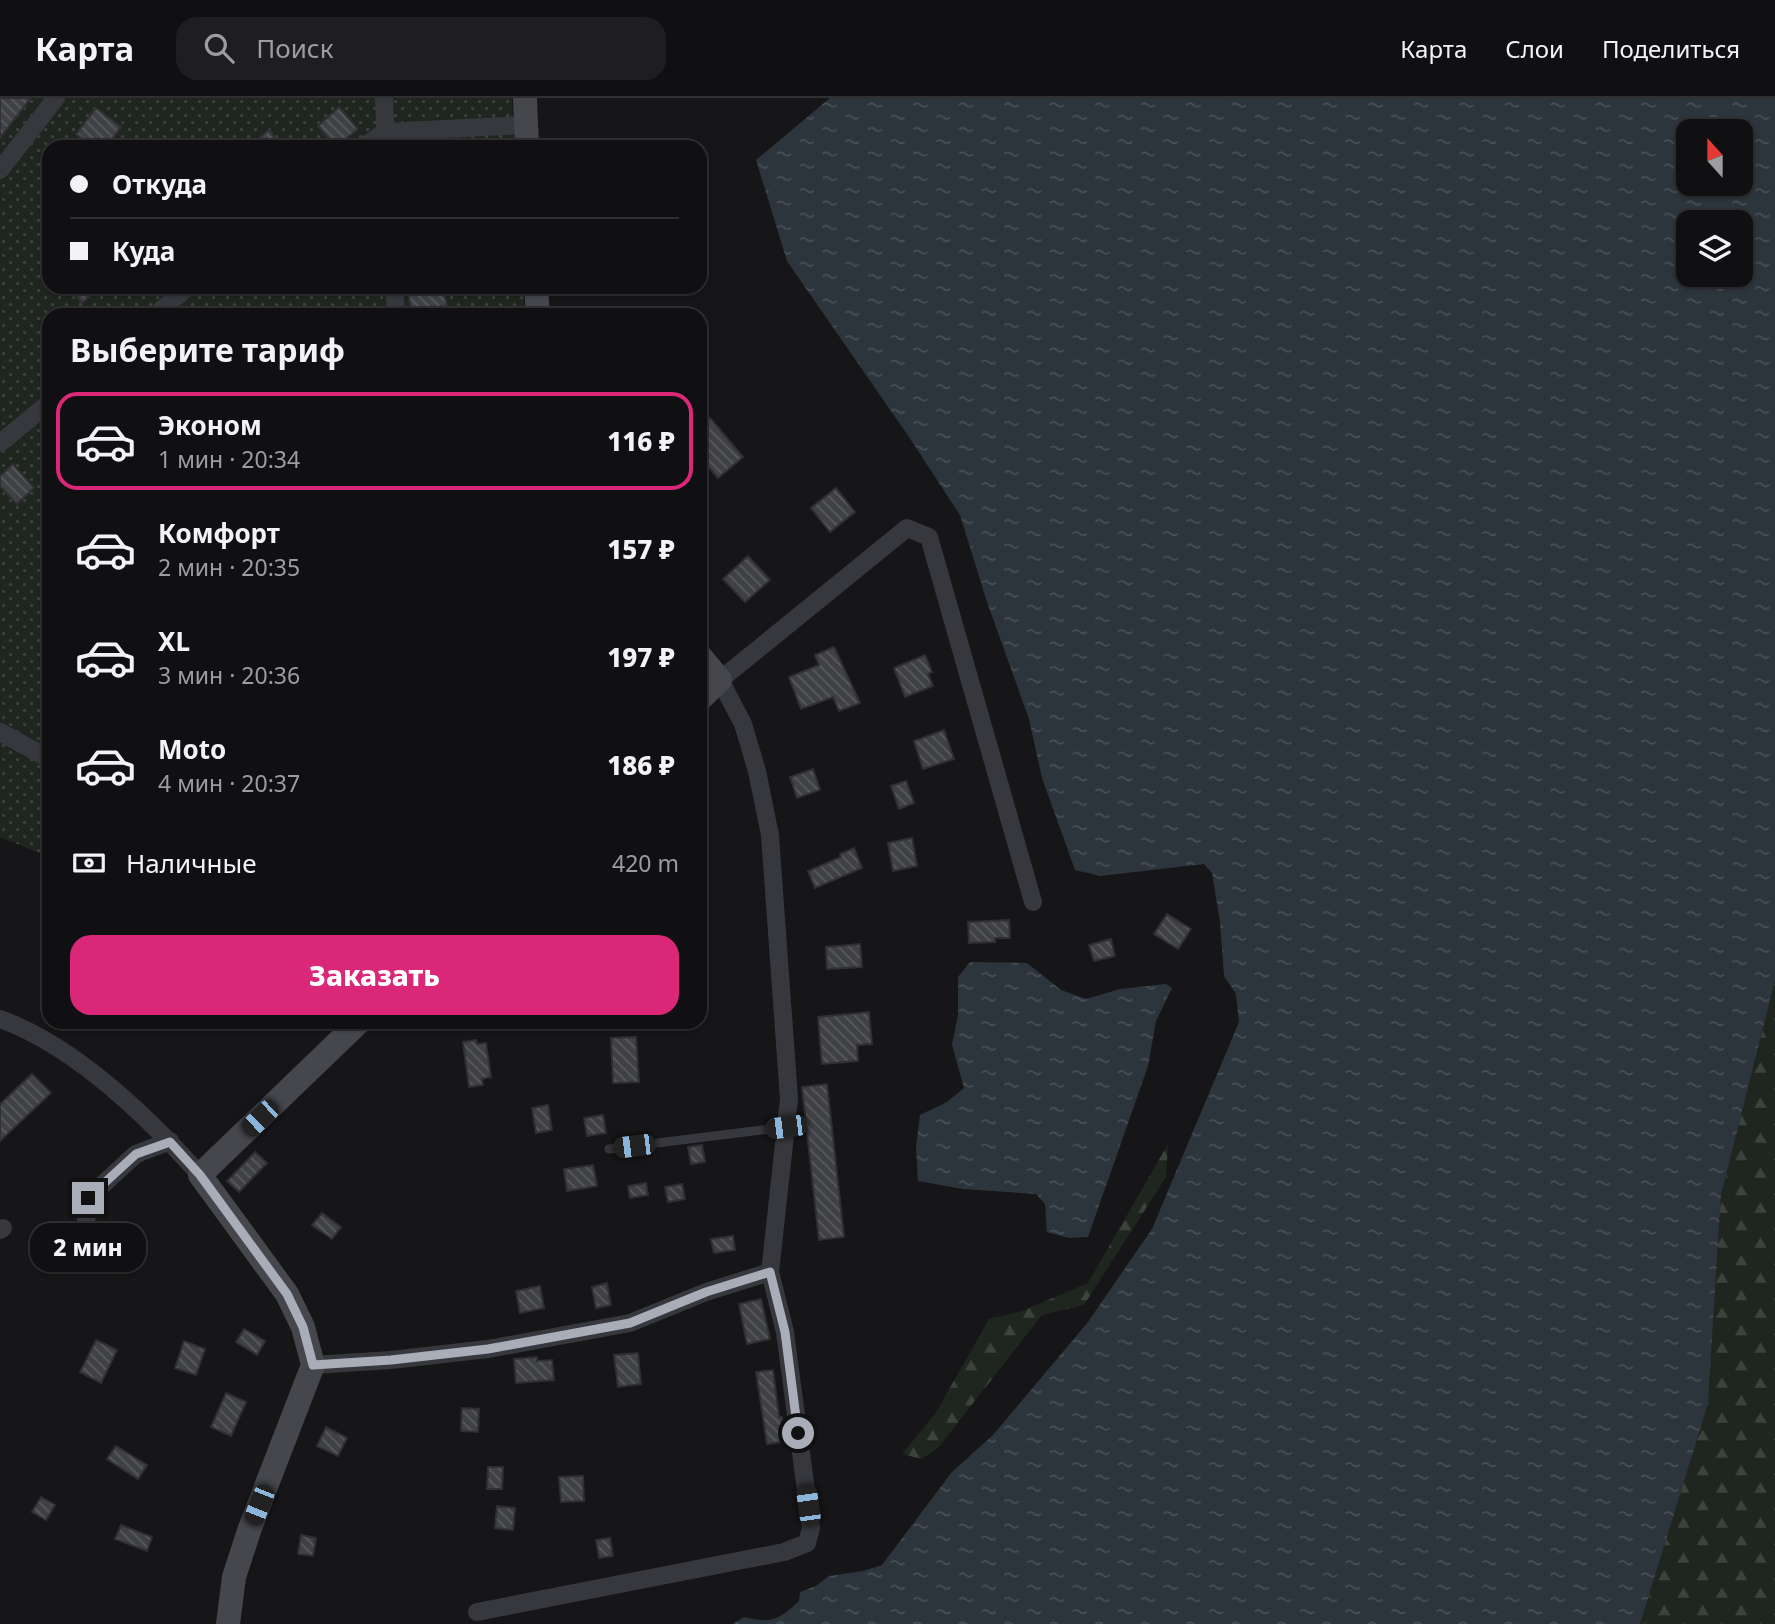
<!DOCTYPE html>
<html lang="ru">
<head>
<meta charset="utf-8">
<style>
  body { margin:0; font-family:"Noto Sans",sans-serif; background:#1e1e20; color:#f1f3f6; height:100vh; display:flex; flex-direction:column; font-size:26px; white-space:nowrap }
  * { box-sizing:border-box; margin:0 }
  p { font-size:23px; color:#9c9d9f }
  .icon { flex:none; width:38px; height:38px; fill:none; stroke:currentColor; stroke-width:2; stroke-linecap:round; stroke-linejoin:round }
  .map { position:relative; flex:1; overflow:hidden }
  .drawer { position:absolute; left:42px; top:210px; width:665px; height:721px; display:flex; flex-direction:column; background:#101012; border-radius:21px; box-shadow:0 2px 5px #0004,0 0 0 2px #303032 }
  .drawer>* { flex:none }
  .hud { position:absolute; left:42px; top:42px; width:665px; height:154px; border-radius:21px; box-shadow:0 2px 5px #0004,0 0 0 2px #303032; display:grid; align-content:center; height:154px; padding:0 28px; background:#101012 }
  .needle { width:46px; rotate:339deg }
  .fabs { position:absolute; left:1676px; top:21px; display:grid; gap:14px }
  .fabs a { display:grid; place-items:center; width:77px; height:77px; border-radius:14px; background:#101012; box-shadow:0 2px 5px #0004,0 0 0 2px #303032; font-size:35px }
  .end { position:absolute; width:32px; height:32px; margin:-16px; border:9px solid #a8adb8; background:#111; box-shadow:0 0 0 4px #111 }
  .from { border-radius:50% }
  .bubble { position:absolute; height:49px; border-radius:21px; background:#101012; box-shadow:0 2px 5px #0004,0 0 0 2px #303032; font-size:23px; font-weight:800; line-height:49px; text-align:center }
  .car { position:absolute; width:21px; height:42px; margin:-21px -10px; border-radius:9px; box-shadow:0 0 5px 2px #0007; background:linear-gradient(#222 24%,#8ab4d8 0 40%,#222 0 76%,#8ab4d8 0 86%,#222 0) }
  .hud b { display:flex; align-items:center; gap:24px; height:66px; font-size:26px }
  .hud b+b { border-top:2px solid #303032 }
  .hud i { width:18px; height:18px; background:#f1f3f6 }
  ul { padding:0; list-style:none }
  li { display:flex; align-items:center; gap:21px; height:98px; margin:0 14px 10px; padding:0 14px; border:4px solid transparent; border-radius:21px }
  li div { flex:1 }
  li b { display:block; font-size:26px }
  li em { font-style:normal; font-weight:800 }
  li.active { border-color:#db2777 }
  li>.icon { width:63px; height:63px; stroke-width:1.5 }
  h2 { padding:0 28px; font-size:32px; line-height:84px }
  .pay { display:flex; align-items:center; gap:18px; height:77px; padding:0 28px; font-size:26px }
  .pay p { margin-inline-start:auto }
  .action { display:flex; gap:14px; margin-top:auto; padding:14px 28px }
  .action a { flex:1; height:80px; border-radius:21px; background:#db2777; color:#fff; font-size:28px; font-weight:800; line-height:80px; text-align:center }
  header { display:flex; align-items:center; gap:42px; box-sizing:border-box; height:98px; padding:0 35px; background:#101012; border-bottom:2px solid #303032 }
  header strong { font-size:33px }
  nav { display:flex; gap:38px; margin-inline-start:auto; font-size:24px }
  .search { width:490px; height:63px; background:#1e1e20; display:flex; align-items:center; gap:18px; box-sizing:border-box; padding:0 24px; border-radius:21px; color:#9c9d9f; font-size:26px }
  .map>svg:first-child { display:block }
  .forest { fill:url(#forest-firs) }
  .garden { fill:url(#garden-dots) }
  .water { fill:url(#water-ripples); fill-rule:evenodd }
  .building { fill:url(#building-back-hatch); stroke:#303034; stroke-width:2 }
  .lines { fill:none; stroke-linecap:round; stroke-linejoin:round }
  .lane { stroke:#37383d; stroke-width:9 }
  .street { stroke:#37383d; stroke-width:18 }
  .secondary { stroke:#45474d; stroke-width:24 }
  .route { stroke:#a8adb8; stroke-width:9 }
</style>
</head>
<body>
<header>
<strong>Карта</strong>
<div class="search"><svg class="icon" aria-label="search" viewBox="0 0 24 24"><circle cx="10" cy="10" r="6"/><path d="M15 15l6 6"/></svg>Поиск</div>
<nav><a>Карта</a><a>Слои</a><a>Поделиться</a></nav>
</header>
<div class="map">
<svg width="1775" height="1526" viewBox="0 0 1775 1526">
  <defs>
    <pattern id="forest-firs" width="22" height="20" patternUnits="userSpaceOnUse" patternTransform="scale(1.75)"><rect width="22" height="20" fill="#1e261f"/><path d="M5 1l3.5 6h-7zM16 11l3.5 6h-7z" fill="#3c433d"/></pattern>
    <pattern id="garden-dots" width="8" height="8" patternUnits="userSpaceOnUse" patternTransform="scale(1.75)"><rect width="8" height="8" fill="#1e261f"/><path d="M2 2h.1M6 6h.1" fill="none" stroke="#3c433d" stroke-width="1.8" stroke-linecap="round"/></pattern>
    <pattern id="water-ripples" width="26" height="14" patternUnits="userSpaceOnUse" patternTransform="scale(1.75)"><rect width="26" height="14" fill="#2c353c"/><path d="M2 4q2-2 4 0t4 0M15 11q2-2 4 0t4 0" fill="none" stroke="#485056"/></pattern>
    <pattern id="building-back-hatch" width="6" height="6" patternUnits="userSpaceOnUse" patternTransform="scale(1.75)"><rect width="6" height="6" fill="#404145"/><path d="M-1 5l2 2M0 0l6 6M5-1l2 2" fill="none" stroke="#595a5e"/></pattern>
  </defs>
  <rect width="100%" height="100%" fill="#161618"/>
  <g class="forest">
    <path d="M 1775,883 L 1775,1526 L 1640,1526 L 1708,1306 L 1721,1097 Z"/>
    <path d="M 1168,1046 L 1166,1079 L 1084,1207 L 1042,1217 L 938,1350 L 922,1361 L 902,1356 L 935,1316 L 989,1221 L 1022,1213 L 1088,1185 Z"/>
  </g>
  <path class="garden" d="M 0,0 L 512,0 L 514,49 L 49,49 L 49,189 L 523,189 L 525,217 L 49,217 L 49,759 L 0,739 Z"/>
  <g class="water">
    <path d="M 830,0 L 1775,0 L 1775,883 L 1721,1097 L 1708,1306 L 1640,1526 L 733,1526 L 744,1519 C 772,1526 778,1522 799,1503 L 800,1494 L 816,1488 L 829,1478 L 863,1473 L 882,1467 L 952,1374 L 993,1337 L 1088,1224 L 1152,1131 L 1239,924 L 1236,896 L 1224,878 L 1220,824 L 1212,775 L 1204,766 L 1100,778 L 1075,772 L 1042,680 L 1029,621 L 987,504 L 960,417 L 909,339 L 787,163 L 756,62 ZM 1689,33 L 1741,33 L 1741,86 L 1689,86 ZM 1689,124 L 1741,124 L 1741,177 L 1689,177 Z"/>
    <path d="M 970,864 L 1027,865 L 1061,892 L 1086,901 L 1120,891 L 1166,886 L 1172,890 L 1156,923 L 1148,968 L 1088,1139 L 1069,1140 L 1047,1134 L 1045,1106 L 1036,1096 L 963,1091 L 918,1083 L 916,1049 L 920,1017 L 947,1004 L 964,990 L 952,947 L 958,917 L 958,879 Z"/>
  </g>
  <g class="building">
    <path d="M 0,0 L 31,0 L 0,40 Z"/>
    <path d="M 339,9 L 358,31 L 336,49 L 318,28 Z"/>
    <path d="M 96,10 L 121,29 L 106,49 L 93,49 L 76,36 Z"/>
    <path d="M 269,32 L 283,49 L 249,49 Z"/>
    <path d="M 69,189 L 100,189 L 82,205 Z"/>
    <path d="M 443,191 L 447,208 L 411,212 L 408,194 Z"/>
    <path d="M 710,320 L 743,359 L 718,380 L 700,359 L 700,328 Z"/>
    <path d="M 13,366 L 34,390 L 17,406 L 0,388 L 0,378 Z"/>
    <path d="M 836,390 L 855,414 L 830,434 L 811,410 Z"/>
    <path d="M 748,458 L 770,482 L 745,504 L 723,481 Z"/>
    <path d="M 834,549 L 860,605 L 839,613 L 833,599 L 801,611 L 789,579 L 819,567 L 815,557 Z"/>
    <path d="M 925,557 L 932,574 L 928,576 L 933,588 L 905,599 L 894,570 Z"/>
    <path d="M 944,632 L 954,661 L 923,671 L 914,643 Z"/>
    <path d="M 813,671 L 820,692 L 797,700 L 790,679 Z"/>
    <path d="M 906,683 L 914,705 L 899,711 L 891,688 Z"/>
    <path d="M 912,740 L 917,768 L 893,773 L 888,745 Z"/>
    <path d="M 854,750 L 862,770 L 815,790 L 808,773 L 841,759 L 840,756 Z"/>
    <path d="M 1167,816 L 1191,831 L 1178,851 L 1154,836 Z"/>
    <path d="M 1009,822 L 1010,840 L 995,840 L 995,844 L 969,845 L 968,824 Z"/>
    <path d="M 1111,841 L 1115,858 L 1094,863 L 1089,847 Z"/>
    <path d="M 860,846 L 862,869 L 827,871 L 826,849 Z"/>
    <path d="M 869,914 L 872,946 L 857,947 L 858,963 L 822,966 L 818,919 Z"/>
    <path d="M 636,939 L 639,984 L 613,985 L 611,940 Z"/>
    <path d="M 476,942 L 477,946 L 486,945 L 491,979 L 482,981 L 483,987 L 469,989 L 463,944 Z"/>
    <path d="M 32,976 L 51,995 L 0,1043 L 0,1006 Z"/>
    <path d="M 827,986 L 844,1139 L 819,1142 L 802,989 Z"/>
    <path d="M 548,1007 L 552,1032 L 536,1035 L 532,1010 Z"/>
    <path d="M 603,1017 L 606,1035 L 587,1038 L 584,1020 Z"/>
    <path d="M 702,1047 L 705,1064 L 691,1066 L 688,1049 Z"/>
    <path d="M 255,1054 L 267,1065 L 239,1094 L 227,1083 Z"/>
    <path d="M 593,1067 L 597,1088 L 567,1093 L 564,1071 Z"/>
    <path d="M 646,1085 L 648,1097 L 630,1100 L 628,1088 Z"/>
    <path d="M 682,1086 L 685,1101 L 668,1104 L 665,1089 Z"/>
    <path d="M 322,1115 L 341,1129 L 332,1141 L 312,1127 Z"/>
    <path d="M 733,1138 L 735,1152 L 714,1155 L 711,1141 Z"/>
    <path d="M 607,1185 L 611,1207 L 596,1210 L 592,1189 Z"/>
    <path d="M 540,1188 L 544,1210 L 520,1215 L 516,1193 Z"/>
    <path d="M 761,1201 L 770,1241 L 747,1246 L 739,1206 Z"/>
    <path d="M 244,1231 L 265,1243 L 257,1257 L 236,1244 Z"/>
    <path d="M 96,1242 L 117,1252 L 101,1285 L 80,1274 Z"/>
    <path d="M 184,1243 L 205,1251 L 196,1277 L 175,1270 Z"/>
    <path d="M 638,1255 L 641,1286 L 618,1289 L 614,1257 Z"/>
    <path d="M 537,1259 L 537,1263 L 552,1262 L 554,1282 L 516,1285 L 514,1261 Z"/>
    <path d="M 773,1272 L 779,1319 L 782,1319 L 786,1343 L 767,1346 L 756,1274 Z"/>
    <path d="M 226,1295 L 246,1304 L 231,1338 L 211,1329 Z"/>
    <path d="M 462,1310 L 479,1311 L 478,1334 L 461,1333 Z"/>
    <path d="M 326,1329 L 347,1340 L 338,1358 L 317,1348 Z"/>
    <path d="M 116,1348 L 147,1367 L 138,1381 L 107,1361 Z"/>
    <path d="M 488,1369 L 503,1369 L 502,1391 L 487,1391 Z"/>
    <path d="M 583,1378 L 584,1403 L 561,1404 L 559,1379 Z"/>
    <path d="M 41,1399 L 55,1407 L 46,1422 L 32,1414 Z"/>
    <path d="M 497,1408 L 515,1410 L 513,1432 L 495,1430 Z"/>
    <path d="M 121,1427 L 152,1439 L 147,1453 L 115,1441 Z"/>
    <path d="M 301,1437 L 316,1440 L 313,1458 L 298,1456 Z"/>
    <path d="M 610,1440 L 613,1458 L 599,1460 L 596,1442 Z"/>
  </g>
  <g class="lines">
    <path class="lane" d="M 609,1051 L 786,1029"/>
    <g class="street">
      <path d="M 384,0 L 386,49"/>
      <path d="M 363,49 L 385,34 L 525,27"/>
      <path d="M 0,72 L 56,0"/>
      <path d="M 394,189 L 396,217"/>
      <path d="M 155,217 L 188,189"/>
      <path d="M 0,345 L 49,305"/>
      <path d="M 0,634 L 49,661"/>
      <path d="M 0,921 C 75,948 148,1019 200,1077"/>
      <path d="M 0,1132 L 3,1130"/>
      <path d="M 103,1156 L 86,1124 L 88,1100 L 136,1056 L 170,1043"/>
      <path d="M 313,1267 L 391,1262 L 488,1251 L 630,1225 L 706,1194 L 770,1174"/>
      <path d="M 477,1514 L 784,1454 L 807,1445 L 811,1430 L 785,1234 L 770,1174 L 789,1001 L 770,737 L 757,673 L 743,626 L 720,582 L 907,430 L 929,439 L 1033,804"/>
    </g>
    <g class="secondary">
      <path d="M 525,0 L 527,49"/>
      <path d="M 536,189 L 538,217"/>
      <path d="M 700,558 L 720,582 L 700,601"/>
      <path d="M 228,1526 L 234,1479 L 250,1430 L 313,1267 L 303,1229 L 287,1196 L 200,1077 L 359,924"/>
    </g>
  </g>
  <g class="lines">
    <path class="route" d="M 88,1100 L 136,1056 L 170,1044 L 200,1077 L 287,1196 L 303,1229 L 313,1267 L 391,1262 L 488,1251 L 630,1225 L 706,1194 L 770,1174 L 785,1234 L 798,1335"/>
  </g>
</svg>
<div class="fabs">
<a><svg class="needle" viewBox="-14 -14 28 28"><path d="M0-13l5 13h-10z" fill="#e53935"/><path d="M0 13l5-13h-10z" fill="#9c9d9f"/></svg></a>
<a><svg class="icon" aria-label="layers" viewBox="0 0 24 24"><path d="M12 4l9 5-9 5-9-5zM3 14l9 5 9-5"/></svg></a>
</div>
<i class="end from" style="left:798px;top:1335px"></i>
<i class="end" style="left:88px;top:1100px"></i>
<div class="bubble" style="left:30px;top:1125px;width:116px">2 мин</div>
<i class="car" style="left:260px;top:1020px;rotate:226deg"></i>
<i class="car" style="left:786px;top:1029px;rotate:263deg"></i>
<i class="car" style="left:634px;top:1048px;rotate:263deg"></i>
<i class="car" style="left:259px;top:1407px;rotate:202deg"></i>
<i class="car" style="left:808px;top:1407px;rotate:352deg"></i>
<div class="hud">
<b><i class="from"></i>Откуда</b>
<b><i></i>Куда</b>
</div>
<section class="drawer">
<h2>Выберите тариф</h2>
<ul>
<li class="active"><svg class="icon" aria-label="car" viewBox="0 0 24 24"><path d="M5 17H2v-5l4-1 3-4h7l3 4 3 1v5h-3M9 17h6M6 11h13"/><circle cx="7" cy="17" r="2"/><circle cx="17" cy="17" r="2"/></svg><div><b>Эконом</b><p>1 мин · 20:34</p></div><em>116 ₽</em></li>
<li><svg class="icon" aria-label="car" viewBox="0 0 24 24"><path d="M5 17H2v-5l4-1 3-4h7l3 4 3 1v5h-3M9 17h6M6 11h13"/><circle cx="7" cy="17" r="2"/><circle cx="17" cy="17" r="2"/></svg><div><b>Комфорт</b><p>2 мин · 20:35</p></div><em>157 ₽</em></li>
<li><svg class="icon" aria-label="car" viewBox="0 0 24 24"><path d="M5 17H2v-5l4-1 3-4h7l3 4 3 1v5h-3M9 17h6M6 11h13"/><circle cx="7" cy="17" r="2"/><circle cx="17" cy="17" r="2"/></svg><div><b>XL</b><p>3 мин · 20:36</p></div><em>197 ₽</em></li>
<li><svg class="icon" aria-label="car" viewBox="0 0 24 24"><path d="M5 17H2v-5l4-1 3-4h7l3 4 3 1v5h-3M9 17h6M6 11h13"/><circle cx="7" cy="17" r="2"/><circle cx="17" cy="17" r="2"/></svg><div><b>Moto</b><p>4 мин · 20:37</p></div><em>186 ₽</em></li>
</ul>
<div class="pay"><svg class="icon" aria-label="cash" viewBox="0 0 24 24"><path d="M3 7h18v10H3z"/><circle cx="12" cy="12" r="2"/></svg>Наличные<p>420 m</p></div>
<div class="action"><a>Заказать</a></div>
</section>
</div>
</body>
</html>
